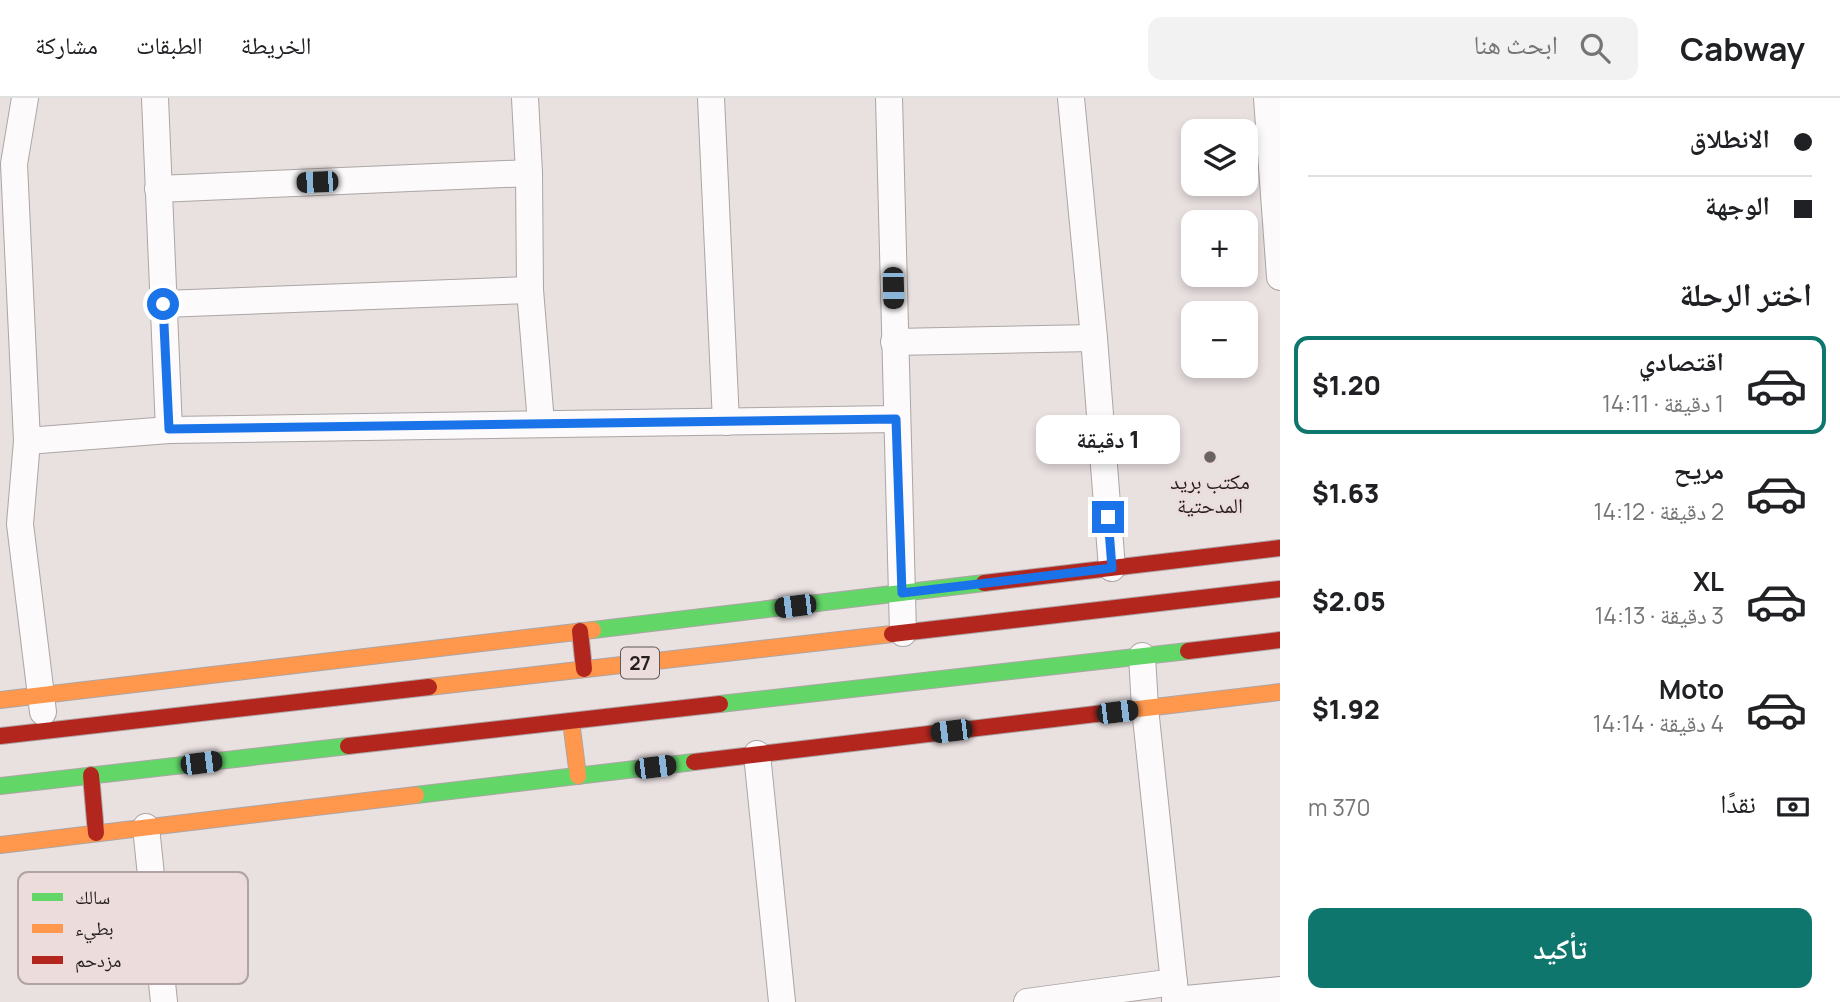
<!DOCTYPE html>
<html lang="ar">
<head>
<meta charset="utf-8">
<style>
  body { margin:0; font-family:Manrope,"Noto Naskh Arabic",sans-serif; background:#f2f2f2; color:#202124; direction:rtl; height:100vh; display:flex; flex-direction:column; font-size:26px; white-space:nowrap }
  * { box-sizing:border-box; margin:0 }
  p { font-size:23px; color:#757577 }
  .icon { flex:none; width:38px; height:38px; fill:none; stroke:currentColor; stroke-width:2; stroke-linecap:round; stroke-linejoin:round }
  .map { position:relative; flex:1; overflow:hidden; direction:ltr }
  .drawer { display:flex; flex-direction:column; background:#fff; width:560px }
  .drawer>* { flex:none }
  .banner { display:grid; align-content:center; height:154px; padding:0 28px; background:#fff }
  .buttons { position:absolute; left:1181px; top:21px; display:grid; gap:14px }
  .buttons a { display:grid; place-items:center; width:77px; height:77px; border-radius:14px; background:#fff; box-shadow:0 4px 10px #0003; font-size:35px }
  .end { position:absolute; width:32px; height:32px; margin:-16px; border:9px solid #1a73e8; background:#fff; box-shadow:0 0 0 4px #fff }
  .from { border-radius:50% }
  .bubble { position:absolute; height:49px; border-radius:14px; background:#fff; box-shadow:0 4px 10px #0003; font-size:23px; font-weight:800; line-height:49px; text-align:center; direction:rtl }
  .car { position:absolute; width:21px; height:42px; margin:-21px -10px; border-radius:9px; box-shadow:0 0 5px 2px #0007; background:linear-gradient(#222 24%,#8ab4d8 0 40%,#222 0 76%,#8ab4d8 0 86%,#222 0) }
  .banner b { display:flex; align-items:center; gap:24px; height:66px; font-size:26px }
  .banner b+b { border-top:2px solid #e0e0e0 }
  .banner i { width:18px; height:18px; background:#202124 }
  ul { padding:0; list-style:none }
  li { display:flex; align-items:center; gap:21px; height:98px; margin:0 14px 10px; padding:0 14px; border:4px solid transparent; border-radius:14px }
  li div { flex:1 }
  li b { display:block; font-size:26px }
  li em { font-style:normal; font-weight:800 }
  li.selected { border-color:#0f766e }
  li>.icon { width:63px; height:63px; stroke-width:1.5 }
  h2 { padding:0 28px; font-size:32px; line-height:84px }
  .pay { display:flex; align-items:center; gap:18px; height:77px; padding:0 28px; font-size:26px }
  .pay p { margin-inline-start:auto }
  .primary-button { display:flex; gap:14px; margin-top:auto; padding:14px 28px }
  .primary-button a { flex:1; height:80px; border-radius:14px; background:#0f766e; color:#fff; font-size:28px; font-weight:800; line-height:80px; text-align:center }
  header { display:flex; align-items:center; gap:42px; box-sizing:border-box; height:98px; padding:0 35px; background:#fff; border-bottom:2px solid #e0e0e0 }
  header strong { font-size:33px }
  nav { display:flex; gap:38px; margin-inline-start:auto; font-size:24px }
  .search { width:490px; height:63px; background:#f2f2f2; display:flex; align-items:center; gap:18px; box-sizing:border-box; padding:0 24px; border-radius:14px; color:#757577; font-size:26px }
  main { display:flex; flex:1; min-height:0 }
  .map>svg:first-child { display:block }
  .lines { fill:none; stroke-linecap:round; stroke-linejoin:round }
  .street-casing { stroke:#aca5a5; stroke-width:28 }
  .fast-casing { stroke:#aca5a5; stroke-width:18 }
  .slow-casing { stroke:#aca5a5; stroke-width:18 }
  .jam-casing { stroke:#aca5a5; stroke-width:18 }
  .street { stroke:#fcfafa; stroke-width:26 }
  .fast { stroke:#63d668; stroke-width:16 }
  .slow { stroke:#ff974d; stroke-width:16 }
  .jam { stroke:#b3261e; stroke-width:16 }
  .route { stroke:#1a73e8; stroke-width:9 }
  .poi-dot { fill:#696262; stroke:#eddcdc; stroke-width:2.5 }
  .labels { text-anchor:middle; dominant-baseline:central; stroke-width:5; stroke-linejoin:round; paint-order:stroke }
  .shield { fill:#eddcdc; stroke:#605757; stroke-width:2 }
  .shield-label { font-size:19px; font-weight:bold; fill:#241e1e }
  .poi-label { font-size:21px; fill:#241e1e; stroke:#eddcdc }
  .key { fill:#eddcdc; stroke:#b1a3a3; stroke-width:2 }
  .key-label { font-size:19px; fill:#241e1e }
</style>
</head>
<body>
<header>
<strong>Cabway</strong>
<div class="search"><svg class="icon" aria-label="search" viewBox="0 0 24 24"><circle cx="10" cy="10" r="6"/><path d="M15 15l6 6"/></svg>ابحث هنا</div>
<nav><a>الخريطة</a><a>الطبقات</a><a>مشاركة</a></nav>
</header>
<main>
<section class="drawer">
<div class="banner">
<b><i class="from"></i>الانطلاق</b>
<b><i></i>الوجهة</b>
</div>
<h2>اختر الرحلة</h2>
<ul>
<li class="selected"><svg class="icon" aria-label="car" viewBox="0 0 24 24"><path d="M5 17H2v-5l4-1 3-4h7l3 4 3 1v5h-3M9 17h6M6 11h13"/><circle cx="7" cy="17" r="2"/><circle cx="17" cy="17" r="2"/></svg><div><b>اقتصادي</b><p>1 دقيقة · 14:11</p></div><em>$1.20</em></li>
<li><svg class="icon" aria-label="car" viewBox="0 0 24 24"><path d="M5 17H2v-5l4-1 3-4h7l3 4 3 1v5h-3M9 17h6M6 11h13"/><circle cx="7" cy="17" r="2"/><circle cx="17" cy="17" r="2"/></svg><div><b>مريح</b><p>2 دقيقة · 14:12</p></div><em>$1.63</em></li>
<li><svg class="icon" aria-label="car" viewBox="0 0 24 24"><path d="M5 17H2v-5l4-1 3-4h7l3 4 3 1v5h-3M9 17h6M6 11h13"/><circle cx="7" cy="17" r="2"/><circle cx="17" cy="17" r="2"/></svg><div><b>XL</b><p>3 دقيقة · 14:13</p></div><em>$2.05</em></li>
<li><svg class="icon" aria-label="car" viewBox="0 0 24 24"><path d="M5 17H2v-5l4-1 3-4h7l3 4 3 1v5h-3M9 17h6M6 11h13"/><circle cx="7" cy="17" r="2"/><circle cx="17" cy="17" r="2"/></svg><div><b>Moto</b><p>4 دقيقة · 14:14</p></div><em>$1.92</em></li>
</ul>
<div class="pay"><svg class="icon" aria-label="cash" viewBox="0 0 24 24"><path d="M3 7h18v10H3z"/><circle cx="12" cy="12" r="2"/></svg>نقدًا<p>370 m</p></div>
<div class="primary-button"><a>تأكيد</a></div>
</section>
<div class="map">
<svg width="1280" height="904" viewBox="0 0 1280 904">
  <rect width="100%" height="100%" fill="#e9e0e0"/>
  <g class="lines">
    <defs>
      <g id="street">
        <path d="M 25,0 L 14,66 L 27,343 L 20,426 L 43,614"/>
        <path d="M 155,0 L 169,332"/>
        <path d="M 525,0 L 529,75 L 530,192 L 541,325"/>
        <path d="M 711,0 L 726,324"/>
        <path d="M 889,0 L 903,535"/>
        <path d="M 1071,0 L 1094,240 L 1112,470"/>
        <path d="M 1267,0 L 1280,179"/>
        <path d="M 158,91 L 529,75"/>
        <path d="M 163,206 L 530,192"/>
        <path d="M 894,244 L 1094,240"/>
        <path d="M 27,343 L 169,332 L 896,321"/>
        <path d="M 1142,558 L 1145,610 L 1176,904"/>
        <path d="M 757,656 L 782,904"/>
        <path d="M 146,729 L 164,904"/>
        <path d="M 1175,902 L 1280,892"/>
        <path d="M 1027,904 L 1174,884"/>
      </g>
      <g id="fast">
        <path d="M 593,532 L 984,485"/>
        <path d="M 720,606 L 1188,553"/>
        <path d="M 0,688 L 348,648"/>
        <path d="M 416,697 L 694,664"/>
      </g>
      <g id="slow">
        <path d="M 429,589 L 892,536"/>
        <path d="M 0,602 L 593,532"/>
        <path d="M 1121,613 L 1280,594"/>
        <path d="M 571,623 L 578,678"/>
        <path d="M 0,747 L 416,697"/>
      </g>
      <g id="jam">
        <path d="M 984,485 L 1280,450"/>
        <path d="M 580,533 L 584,571"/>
        <path d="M 892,536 L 1280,491"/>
        <path d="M 1188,553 L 1280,542"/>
        <path d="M 0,638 L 429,589"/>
        <path d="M 348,648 L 720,606"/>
        <path d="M 694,664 L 1121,613"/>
        <path d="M 91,677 L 96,735"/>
      </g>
    </defs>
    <use href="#street" class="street-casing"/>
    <use href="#fast" class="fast-casing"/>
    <use href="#slow" class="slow-casing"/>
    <use href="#jam" class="jam-casing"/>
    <use href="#street" class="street"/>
    <use href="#fast" class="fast"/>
    <use href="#slow" class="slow"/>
    <use href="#jam" class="jam"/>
  </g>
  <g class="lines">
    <path class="route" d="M 163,206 L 169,331 L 896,321 L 902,495 L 1112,470 L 1108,419"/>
  </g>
  <circle class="poi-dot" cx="1210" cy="359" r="7"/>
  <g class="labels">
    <rect class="shield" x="621" y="549.5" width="38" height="31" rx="5"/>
    <g class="shield-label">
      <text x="640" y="565">27</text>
    </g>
    <g class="poi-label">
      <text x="1210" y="383">مكتب بريد<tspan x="1210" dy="24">المدحتية</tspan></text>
    </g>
  </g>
  <rect x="18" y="774" width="230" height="112" rx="10" class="key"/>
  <rect x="32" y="795" width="31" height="8" fill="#63d668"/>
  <rect x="32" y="826" width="31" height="9" fill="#ff974d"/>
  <rect x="32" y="858" width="31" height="8" fill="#b3261e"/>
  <g class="key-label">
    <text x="75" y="806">سالك</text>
    <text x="75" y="837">بطيء</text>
    <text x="75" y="869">مزدحم</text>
  </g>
</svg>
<div class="buttons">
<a><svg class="icon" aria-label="layers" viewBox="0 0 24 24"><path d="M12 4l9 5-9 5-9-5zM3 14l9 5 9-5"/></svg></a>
<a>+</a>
<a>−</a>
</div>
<i class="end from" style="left:163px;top:206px"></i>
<i class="end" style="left:1108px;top:419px"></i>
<div class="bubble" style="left:1036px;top:317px;width:144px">1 دقيقة</div>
<i class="car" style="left:317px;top:84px;rotate:268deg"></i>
<i class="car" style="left:893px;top:190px;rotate:179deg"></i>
<i class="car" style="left:795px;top:508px;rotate:263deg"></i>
<i class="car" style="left:1117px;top:614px;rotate:83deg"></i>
<i class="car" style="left:951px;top:633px;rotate:263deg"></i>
<i class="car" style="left:201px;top:665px;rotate:83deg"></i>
<i class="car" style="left:655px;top:669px;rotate:83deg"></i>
</div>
</main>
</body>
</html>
